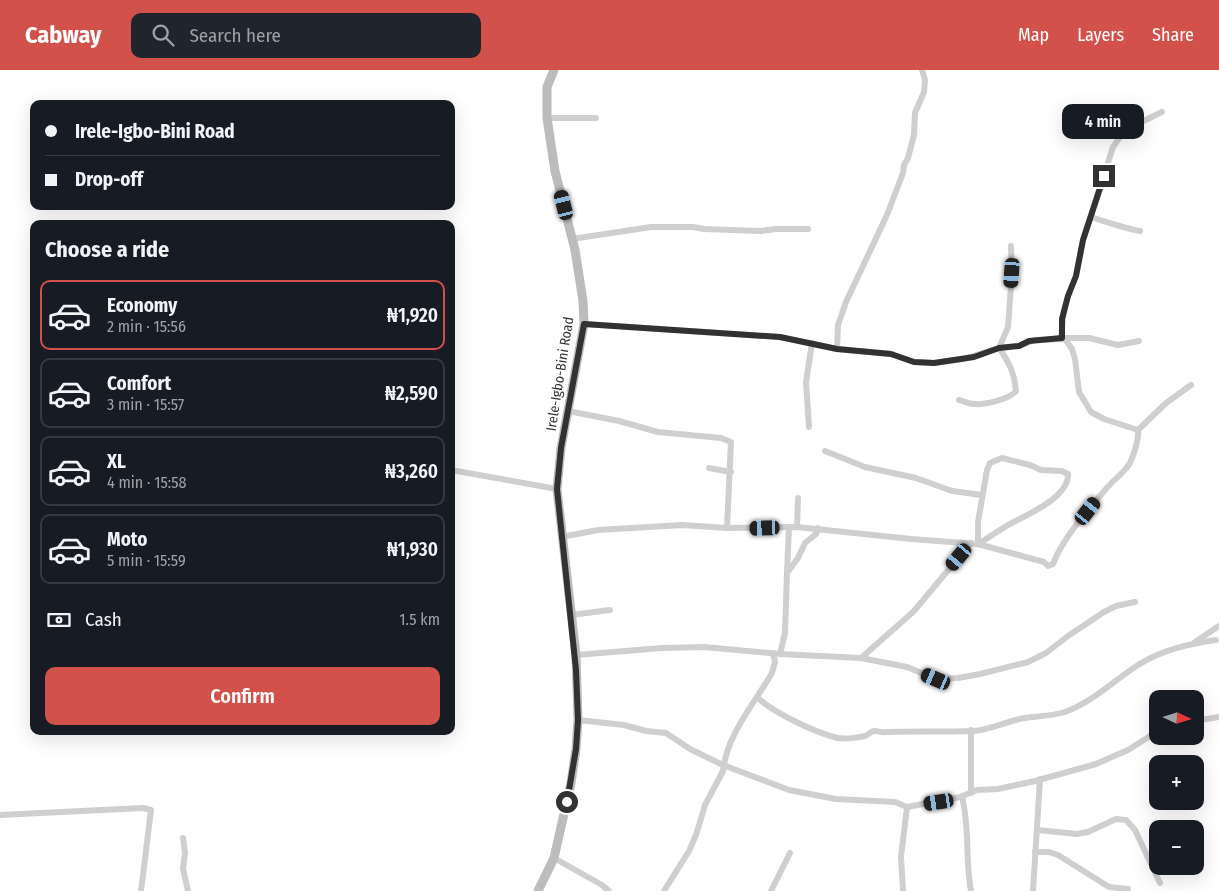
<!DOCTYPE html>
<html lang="en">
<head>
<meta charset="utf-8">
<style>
  body { margin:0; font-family:"Fira Sans Condensed",sans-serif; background:#20242c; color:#f1f3f6; height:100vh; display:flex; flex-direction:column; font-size:19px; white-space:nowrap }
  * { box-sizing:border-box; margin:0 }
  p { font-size:16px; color:#9ea1a6 }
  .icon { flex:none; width:28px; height:28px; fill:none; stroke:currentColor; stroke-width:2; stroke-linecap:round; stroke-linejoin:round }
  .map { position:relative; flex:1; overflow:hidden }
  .panel { position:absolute; left:30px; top:150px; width:425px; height:515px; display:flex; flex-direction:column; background:#171b24; border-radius:10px; box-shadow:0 5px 20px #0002 }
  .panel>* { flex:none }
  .top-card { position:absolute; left:30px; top:30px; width:425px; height:110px; border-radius:10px; box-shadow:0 5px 20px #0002; display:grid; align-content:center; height:110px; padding:0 15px; background:#171b24 }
  .needle { width:32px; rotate:94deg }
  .fabs { position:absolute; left:1149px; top:620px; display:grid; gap:10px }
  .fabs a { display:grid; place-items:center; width:55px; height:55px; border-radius:10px; background:#171b24; box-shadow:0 5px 20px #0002; font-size:25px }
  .end { position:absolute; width:22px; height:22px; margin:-11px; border:6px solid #323232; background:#fff; box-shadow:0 0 0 2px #fff }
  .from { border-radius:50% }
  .bubble { position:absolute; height:35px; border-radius:10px; background:#171b24; box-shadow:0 5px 20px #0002; font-size:16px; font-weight:600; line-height:35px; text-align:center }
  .car { position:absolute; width:15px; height:30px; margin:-15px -8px; border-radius:6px; box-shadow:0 0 4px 1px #0007; background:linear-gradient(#222 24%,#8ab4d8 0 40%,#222 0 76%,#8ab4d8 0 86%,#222 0) }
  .top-card b { display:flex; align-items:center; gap:18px; height:48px; font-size:19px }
  .top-card b+b { border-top:1px solid #363941 }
  .top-card i { width:12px; height:12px; background:#f1f3f6 }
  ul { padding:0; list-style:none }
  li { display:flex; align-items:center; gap:15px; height:70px; margin:0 10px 8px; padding:0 5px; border:2px solid #363941; border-radius:10px }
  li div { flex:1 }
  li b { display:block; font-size:19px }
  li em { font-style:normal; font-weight:600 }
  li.active { border-color:#d3514b }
  li>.icon { width:45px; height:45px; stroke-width:1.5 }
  h2 { padding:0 15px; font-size:22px; line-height:60px }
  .pay { display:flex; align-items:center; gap:12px; height:55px; padding:0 15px; font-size:19px }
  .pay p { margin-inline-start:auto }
  .button { display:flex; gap:10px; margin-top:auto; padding:10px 15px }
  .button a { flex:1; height:58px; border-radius:10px; background:#d3514b; color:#fff; font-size:20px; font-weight:600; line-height:58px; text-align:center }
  header { display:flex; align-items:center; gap:30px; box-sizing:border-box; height:70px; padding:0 25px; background:#d3514b; color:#fff }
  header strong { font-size:24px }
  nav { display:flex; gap:28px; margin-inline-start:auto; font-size:18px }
  .search { width:350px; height:45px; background:#20242c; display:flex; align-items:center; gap:12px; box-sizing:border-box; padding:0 18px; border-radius:10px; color:#9ea1a6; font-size:19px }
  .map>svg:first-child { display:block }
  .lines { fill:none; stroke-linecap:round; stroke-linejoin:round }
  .street { stroke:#cfcfcf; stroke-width:6 }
  .secondary { stroke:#bcbcbc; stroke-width:9 }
  .route { stroke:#323232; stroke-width:6 }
  .labels { text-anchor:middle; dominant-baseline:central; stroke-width:5; stroke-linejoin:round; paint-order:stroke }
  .street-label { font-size:14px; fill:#323232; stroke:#fff }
</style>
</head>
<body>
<header>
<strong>Cabway</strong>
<div class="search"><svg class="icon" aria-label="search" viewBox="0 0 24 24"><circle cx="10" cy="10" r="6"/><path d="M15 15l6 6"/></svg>Search here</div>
<nav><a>Map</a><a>Layers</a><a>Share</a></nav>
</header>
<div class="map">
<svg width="1219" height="821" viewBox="0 0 1219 821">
  <rect width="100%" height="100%" fill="#fff"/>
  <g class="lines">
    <g class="street">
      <path d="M 547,48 L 596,48"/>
      <path d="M 1091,147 C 1107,152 1123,158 1140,161"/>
      <path d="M 572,169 L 651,157 L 693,157 L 704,159 L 761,161 L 776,159 L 808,159"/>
      <path d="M 584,254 L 780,267 L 837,279 L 891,284 L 914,292 L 934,293 L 963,289 L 999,278 L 1008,257 L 1012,203 L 1011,176"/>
      <path d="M 1139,271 L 1118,275 L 1089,268 L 1061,268 L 1064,240 L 1068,226 L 1076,206 L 1083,170 L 1113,77 L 1125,60 L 1162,42"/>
      <path d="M 837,279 L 838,255 L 846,232 L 887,145 L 903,103 L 904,95 L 908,88 L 914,65 L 915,43 L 924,22 L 925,10 L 922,0"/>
      <path d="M 959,330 C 964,331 969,334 974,334 C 985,335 1010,329 1016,321 C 1014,302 1010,294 999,278 L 1019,276 L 1035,270 L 1065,269 L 1072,279 L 1075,289 L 1079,322 L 1091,342 L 1104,349 L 1138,360"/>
      <path d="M 568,341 L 619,351 L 658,362 L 721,368 L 731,372 L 727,458"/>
      <path d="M 809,357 L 806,312 L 812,273"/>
      <path d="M 825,381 L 865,397 L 916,408 L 952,421 L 982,425"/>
      <path d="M 1002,388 L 1030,395 L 1041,400 L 1062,401 L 1068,404 C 1069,428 1026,445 1008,455 C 998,461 988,468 978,474 L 978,452 L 987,400 L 990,393 Z"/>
      <path d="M 709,398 L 731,402"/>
      <path d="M 451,400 L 557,419"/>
      <path d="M 797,457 L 798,428"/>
      <path d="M 561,467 L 598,460 L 682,455 L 727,458 L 797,457 L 911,469 L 978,474 L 1044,492 L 1048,496 L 1053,494 C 1062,469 1088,440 1106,419 C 1113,410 1124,403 1130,393 C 1134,385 1139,368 1138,360 L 1166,333 L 1191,315"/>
      <path d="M 787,503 L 789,457"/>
      <path d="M 571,545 L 610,540"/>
      <path d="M 1195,572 L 1219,556"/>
      <path d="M 780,584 L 785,563 L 787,503 L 798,488 L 805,473 L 816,464 L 818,458"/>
      <path d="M 576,585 L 662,578 L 704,577 L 780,584 L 861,588 L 907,597 L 936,609 L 958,608 L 980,604 L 1028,592 L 1046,583 L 1068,566 L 1104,542 L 1116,536 L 1135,532"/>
      <path d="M 861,588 L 913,542 L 971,473"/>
      <path d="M 758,628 C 774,643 816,663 838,668 C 845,669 858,668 865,666 C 868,665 871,661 875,661 C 878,661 882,663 886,662 C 915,661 944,662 973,661 C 990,660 1007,651 1024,648 C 1038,646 1052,646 1065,642 C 1093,632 1113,611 1138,595 C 1162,580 1188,574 1216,570"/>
      <path d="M 578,650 L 624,655 L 646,661 L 666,663 L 690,679 L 723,695 L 789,720 L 836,729 L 895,732 L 907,737 L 901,787 L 903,821"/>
      <path d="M 1195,651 L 1219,647"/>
      <path d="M 971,660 L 971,723"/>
      <path d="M 962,727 C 970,758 965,790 971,821"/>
      <path d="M 907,737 L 960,727 L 977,720 L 998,719 L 1035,711 L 1096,694 L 1128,680 L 1158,661"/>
      <path d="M 0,745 L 143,738 L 151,740 L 141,821"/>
      <path d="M 1037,760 L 1077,764 L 1088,762 L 1116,749 L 1126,750 L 1135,760 L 1160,813"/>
      <path d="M 183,768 L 185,783 L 183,799 L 188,821"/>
      <path d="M 1035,782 L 1049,782 L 1058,785 L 1109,817 L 1128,819"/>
      <path d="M 554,788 L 602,815 L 609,821"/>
      <path d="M 664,821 L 689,781 L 696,765 L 705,735 L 723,701 C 727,664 754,634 772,603 L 775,592 L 773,583"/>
      <path d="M 771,821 L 790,783"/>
      <path d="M 1033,821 L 1040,709"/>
    </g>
    <path class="secondary" d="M 538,821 L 554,788 L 571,713 L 576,679 L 578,650 L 576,585 L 557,419 L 561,378 L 584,254 L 583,231 L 575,180 L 555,101 L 547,48 L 547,17 L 554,0"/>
  </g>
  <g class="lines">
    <path class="route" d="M 567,732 L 576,679 L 578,650 L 576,600 L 557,419 L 561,378 L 584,254 L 780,267 L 837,279 L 891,284 L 914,292 L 934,293 L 974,287 L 999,278 L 1019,276 L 1029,271 L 1062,268 L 1062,249 L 1068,226 L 1076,206 L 1083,170 L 1104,106"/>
  </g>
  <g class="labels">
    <g class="street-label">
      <text transform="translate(560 304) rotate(-81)">Irele-Igbo-Bini Road</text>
    </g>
  </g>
</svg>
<div class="fabs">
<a><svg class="needle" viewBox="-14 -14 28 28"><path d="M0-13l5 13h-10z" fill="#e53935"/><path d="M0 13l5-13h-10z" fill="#9ea1a6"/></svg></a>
<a>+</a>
<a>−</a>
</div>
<i class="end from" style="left:567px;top:732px"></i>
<i class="end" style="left:1104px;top:106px"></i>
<div class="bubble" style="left:1062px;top:34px;width:82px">4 min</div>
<i class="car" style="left:564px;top:135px;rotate:346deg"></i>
<i class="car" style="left:1012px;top:203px;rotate:184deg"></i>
<i class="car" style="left:1088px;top:441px;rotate:38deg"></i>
<i class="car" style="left:765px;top:458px;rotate:268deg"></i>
<i class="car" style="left:959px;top:487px;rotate:220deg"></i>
<i class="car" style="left:936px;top:609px;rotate:293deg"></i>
<i class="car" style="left:939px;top:732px;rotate:261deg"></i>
<div class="top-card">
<b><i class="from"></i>Irele-Igbo-Bini Road</b>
<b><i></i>Drop-off</b>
</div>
<section class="panel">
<h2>Choose a ride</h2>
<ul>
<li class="active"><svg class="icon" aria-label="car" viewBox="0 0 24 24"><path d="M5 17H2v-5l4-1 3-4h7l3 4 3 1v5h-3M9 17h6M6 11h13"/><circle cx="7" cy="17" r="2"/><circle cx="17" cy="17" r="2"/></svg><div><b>Economy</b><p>2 min · 15:56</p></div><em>₦1,920</em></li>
<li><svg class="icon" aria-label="car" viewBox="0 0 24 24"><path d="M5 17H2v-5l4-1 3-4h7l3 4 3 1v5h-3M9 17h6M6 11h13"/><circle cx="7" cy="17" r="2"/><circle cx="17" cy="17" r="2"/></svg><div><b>Comfort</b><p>3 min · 15:57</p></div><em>₦2,590</em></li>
<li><svg class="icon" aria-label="car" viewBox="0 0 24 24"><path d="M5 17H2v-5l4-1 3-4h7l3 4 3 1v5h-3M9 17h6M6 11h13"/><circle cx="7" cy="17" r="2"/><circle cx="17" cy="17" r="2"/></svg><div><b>XL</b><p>4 min · 15:58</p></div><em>₦3,260</em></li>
<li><svg class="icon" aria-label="car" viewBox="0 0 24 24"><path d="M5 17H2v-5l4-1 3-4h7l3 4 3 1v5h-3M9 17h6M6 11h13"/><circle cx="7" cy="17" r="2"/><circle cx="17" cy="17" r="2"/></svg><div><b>Moto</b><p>5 min · 15:59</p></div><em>₦1,930</em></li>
</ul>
<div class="pay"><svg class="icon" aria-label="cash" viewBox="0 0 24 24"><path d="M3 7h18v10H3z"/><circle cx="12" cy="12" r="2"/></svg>Cash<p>1.5 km</p></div>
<div class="button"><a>Confirm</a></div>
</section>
</div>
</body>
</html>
